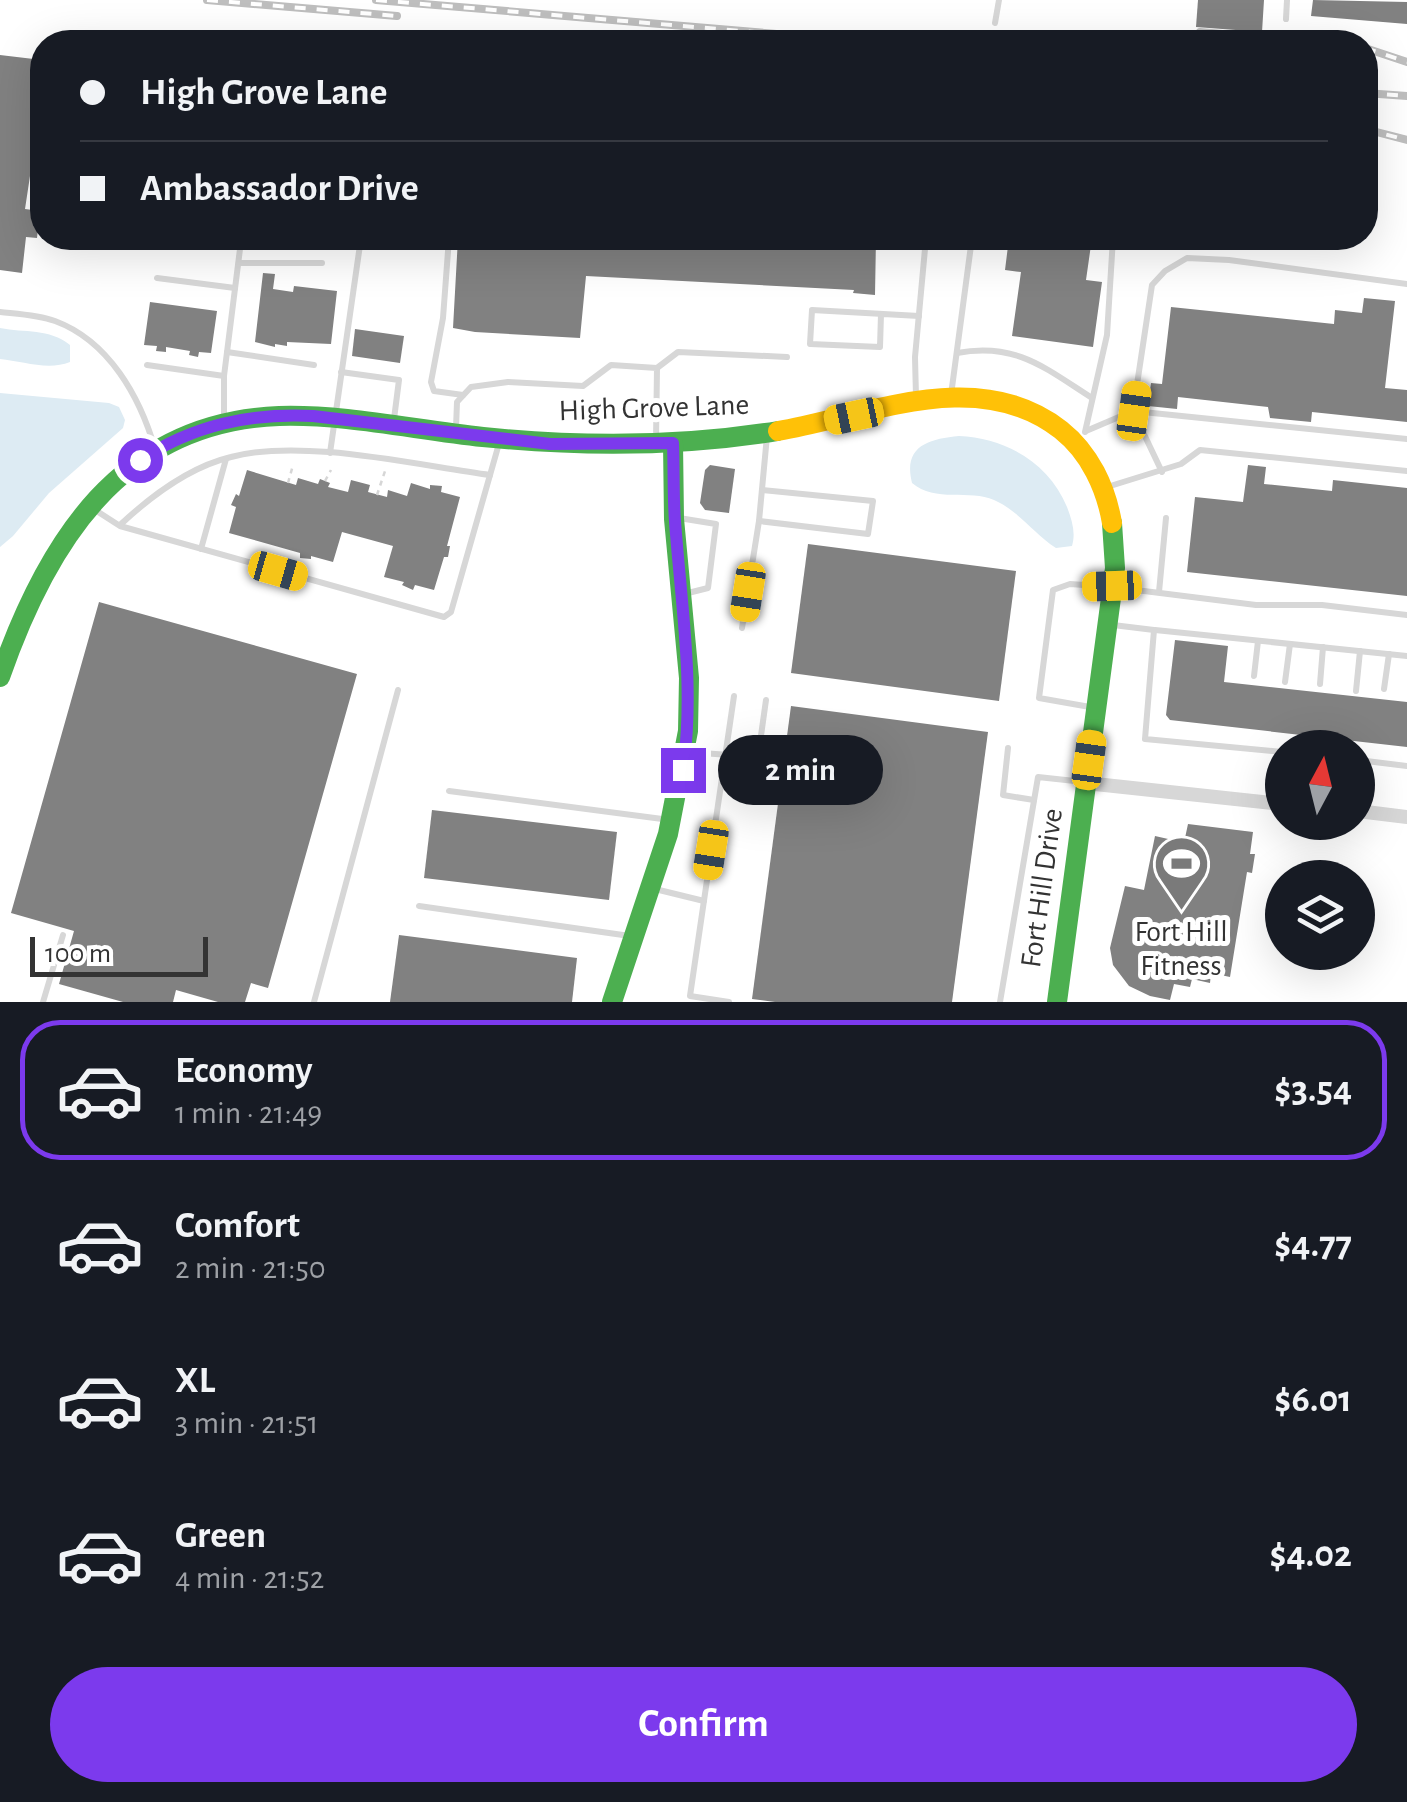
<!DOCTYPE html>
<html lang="en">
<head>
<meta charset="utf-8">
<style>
  body { margin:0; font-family:"Alegreya Sans",sans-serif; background:#20242c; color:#f1f3f6; height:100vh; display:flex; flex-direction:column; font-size:38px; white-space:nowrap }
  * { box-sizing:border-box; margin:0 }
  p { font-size:32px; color:#9ea1a6 }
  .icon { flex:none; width:55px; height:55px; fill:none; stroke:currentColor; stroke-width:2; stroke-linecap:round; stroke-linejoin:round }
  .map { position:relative; height:1002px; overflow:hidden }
  .details { display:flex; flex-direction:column; background:#171b24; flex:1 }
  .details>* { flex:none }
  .top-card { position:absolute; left:30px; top:30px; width:1348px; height:220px; border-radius:40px; box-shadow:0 10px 40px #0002; display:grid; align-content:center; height:220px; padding:0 50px; background:#171b24 }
  .needle { width:65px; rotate:7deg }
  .buttons { position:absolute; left:1265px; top:730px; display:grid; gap:20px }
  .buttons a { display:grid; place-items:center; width:110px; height:110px; border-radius:50%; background:#171b24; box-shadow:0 10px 40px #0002; font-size:50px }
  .scale { position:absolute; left:30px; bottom:25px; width:178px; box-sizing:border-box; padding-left:10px; border:5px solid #333; border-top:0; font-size:28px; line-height:35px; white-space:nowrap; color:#333; -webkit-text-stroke:8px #fff; paint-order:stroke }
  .end { position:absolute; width:45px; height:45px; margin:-22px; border:12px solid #7c3aed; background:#fff; box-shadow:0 0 0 5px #fff }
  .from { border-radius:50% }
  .bubble { position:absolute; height:70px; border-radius:35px; background:#171b24; box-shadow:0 10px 40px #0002; font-size:32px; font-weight:700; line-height:70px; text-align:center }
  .car { position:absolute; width:30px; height:60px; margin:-30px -15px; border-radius:12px; box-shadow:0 0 8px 2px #0007; background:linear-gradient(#f5c518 24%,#345 0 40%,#f5c518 0 76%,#345 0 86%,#f5c518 0) }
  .top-card b { display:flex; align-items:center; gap:35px; height:95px; font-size:38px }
  .top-card b+b { border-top:2px solid #363941 }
  .top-card i { width:25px; height:25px; background:#f1f3f6 }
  ul { padding:18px 0 0; list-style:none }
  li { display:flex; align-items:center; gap:30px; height:140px; margin:0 20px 15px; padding:0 30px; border:5px solid transparent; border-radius:40px }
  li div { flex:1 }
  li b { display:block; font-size:38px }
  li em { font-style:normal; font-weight:700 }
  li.on { border-color:#7c3aed }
  li>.icon { width:90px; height:90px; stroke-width:1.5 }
  .primary-button { display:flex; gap:20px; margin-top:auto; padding:20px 50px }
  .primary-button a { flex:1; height:115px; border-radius:60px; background:#7c3aed; color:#fff; font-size:40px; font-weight:700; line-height:115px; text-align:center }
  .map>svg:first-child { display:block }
  .water { fill:#ddebf3 }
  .building { fill:#818181 }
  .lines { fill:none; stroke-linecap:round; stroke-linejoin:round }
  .path { stroke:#d6d6d6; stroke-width:2.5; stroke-dasharray:5 5; stroke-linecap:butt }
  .lane { stroke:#d7d7d7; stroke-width:6 }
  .street { stroke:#d7d7d7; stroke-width:14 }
  .fast { stroke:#4caf50; stroke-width:20 }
  .slow { stroke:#ffc107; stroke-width:20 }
  .rail-casing { stroke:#bebebe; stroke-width:8 }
  .rail { stroke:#fff; stroke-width:4; stroke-dasharray:11; stroke-linecap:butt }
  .route { stroke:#7c3aed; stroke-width:12 }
  .labels { text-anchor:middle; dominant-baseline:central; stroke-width:10; stroke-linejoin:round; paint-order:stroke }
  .street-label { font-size:30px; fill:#333; stroke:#fff }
  .poi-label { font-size:30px; fill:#333; stroke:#fff }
</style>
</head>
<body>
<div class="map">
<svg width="1407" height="1002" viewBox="0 0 1407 1002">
  <rect width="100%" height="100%" fill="#fff"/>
  <g class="water">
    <path d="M 0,328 C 25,333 49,328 70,345 L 70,362 C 48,371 22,361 0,359 Z"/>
    <path d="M 0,393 L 109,403 L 119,407 L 125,420 L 123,428 L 49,493 L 13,536 L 0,547 Z"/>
    <path d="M 959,436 C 1006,438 1049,463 1067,507 C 1072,520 1076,533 1072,546 L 1056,548 C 1033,533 1019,511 994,500 C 970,489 935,503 912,483 C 903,447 927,439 959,436 Z"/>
  </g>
  <g class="building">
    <path d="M 1198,0 L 1264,0 L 1262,32 L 1196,27 Z"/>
    <path d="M 1313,0 L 1407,2 L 1407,24 L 1311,16 Z"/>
    <path d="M 0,55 L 42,60 L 42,178 L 30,176 L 25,209 L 40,211 L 37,238 L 26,237 L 22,273 L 0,270 Z"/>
    <path d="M 458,238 L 876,238 L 875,295 L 853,293 L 854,290 L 586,276 L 580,338 L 475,332 L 453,328 Z"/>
    <path d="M 1009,238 L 1092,238 L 1086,280 L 1102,282 L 1093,347 L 1012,336 L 1021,272 L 1005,270 Z"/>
    <path d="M 263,273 L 275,274 L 273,289 L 293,292 L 294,286 L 337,291 L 331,344 L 287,342 L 287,346 L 275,344 L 275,347 L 255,342 Z"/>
    <path d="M 1364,298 L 1395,301 L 1385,388 L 1407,390 L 1407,422 L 1312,412 L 1311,422 L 1270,418 L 1268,407 L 1178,397 L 1177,409 L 1148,406 L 1151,383 L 1162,384 L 1171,307 L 1334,324 L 1335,310 L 1362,313 Z"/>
    <path d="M 150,302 L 217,311 L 211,353 L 199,352 L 198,357 L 189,355 L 190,351 L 166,347 L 166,352 L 156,351 L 157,346 L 144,345 Z"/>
    <path d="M 355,329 L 404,336 L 400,363 L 352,356 Z"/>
    <path d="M 710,465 L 735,469 L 729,513 L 705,510 L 700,503 L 705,470 Z"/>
    <path d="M 1248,465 L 1266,467 L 1264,484 L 1332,491 L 1333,480 L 1407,488 L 1407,596 L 1187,572 L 1195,497 L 1243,502 Z"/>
    <path d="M 247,470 L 296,485 L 298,478 L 318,484 L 320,479 L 330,483 L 328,487 L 348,492 L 351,480 L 370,485 L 368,492 L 387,497 L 388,490 L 407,496 L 411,483 L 430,489 L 430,485 L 442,486 L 441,492 L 460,497 L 447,546 L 450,546 L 448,557 L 444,557 L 434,590 L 415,585 L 413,590 L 402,585 L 404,582 L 384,577 L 393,546 L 342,532 L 333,562 L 311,556 L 311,559 L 300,558 L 300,553 L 229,533 L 236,507 L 231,505 L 236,494 L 239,496 Z"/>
    <path d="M 808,544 L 1016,571 L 999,701 L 791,673 Z"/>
    <path d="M 99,602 L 357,674 L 268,988 L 251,983 L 245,1002 L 218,1002 L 176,990 L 173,1002 L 123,1002 L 59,984 L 74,931 L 11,913 Z"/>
    <path d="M 1175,640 L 1228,646 L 1224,682 L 1407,702 L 1407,747 L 1170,720 L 1166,715 Z"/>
    <path d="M 791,706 L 988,732 L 952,1002 L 775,1002 L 752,999 Z"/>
    <path d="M 432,810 L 617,832 L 609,900 L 424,878 Z"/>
    <path d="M 1188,824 L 1253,832 L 1250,854 L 1255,854 L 1252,873 L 1247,872 L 1230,977 L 1211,973 L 1210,983 L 1192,979 L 1190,987 L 1174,984 L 1170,1000 L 1150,996 L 1129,986 L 1113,965 L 1110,948 L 1125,886 L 1144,890 L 1155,836 L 1177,841 L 1177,837 L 1185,838 Z"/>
    <path d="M 399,935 L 577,958 L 572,1002 L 390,1002 Z"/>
  </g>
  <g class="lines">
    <g class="path">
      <path d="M 325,481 L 331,470"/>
      <path d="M 288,483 L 293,465"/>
      <path d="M 377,495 L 386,468"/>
    </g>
    <g class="lane">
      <path d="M 1286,19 L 1287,0"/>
      <path d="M 995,23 L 999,0"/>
      <path d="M 170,238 L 174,242 L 209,245 L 272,238"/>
      <path d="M 449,238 L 443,318 L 431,382 L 434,391 L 463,395"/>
      <path d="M 239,263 L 322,263"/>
      <path d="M 157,278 L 235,288"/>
      <path d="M 0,312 C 18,314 38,315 55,321 C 109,341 140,397 155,449"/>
      <path d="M 881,314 L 880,347 L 810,344 L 812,310 L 919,316"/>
      <path d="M 227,352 L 314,365"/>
      <path d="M 957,353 C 1016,342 1045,368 1092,398"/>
      <path d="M 147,365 L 224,376"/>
      <path d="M 657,368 L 678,352 L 787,357"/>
      <path d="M 341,372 L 399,380 L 394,419"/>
      <path d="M 951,395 L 972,238"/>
      <path d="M 916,397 L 915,357 L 926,238"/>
      <path d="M 224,421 L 224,376 L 241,241"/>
      <path d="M 456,428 L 457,402 L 471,387 L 508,382 L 583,386 L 611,365 L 657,368 L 656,441"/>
      <path d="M 1086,431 L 1133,411 L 1152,285 L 1165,271 L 1187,258 L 1229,260 L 1407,284"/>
      <path d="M 1085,432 L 1107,335 L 1113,238"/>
      <path d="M 330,453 L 361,238"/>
      <path d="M 1162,472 L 1133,411 L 1407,439"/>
      <path d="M 1107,487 L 1181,464 L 1200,450 L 1407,471"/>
      <path d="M 92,508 L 120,526 L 444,617 L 451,612 L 500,440"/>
      <path d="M 679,518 L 716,524 L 708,588 L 688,593"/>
      <path d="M 759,521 L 868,534 L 873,501 L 762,490"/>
      <path d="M 120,525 C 151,496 189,467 231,457 C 302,438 415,465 490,475"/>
      <path d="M 201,549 L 226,459"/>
      <path d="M 1159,592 L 1166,518"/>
      <path d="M 1113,625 L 1154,630 L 1145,739 L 1282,752"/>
      <path d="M 742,628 L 759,521 L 767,436"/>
      <path d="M 1155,630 L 1407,656"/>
      <path d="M 1254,676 L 1258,641"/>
      <path d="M 1285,682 L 1290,644"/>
      <path d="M 1320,684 L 1323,647"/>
      <path d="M 1384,689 L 1389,654"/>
      <path d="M 1356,691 L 1360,651"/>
      <path d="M 1090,707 L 1039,698 L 1053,590 L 1070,584 L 1112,587 L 1256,605 L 1322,605 L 1407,615"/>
      <path d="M 1008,748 L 1003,795 L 1034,800"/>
      <path d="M 687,752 L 758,757 L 766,700"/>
      <path d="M 1358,760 L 1407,766"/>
      <path d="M 449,791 L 670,820"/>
      <path d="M 655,889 L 704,901"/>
      <path d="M 419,906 L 630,936"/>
      <path d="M 43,1002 L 63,935"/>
      <path d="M 314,1002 L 398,690"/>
      <path d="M 729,1002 L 690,996 L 734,696"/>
      <path d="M 1000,1002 L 1038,777 L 1084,782"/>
    </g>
    <g class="street">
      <path d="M 1086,783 L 1282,804"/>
      <path d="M 1358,811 L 1407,817"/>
    </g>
    <g class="fast">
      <path d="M 0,677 C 47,542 121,422 279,416 C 347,414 415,430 483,437 C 581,447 680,447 778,431"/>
      <path d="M 612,1002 L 668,834 L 688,731 L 689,678 L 674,519 L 673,443"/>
      <path d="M 1057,1002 L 1115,568 L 1112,523"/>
    </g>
    <path class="slow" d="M 778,431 C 870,415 978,365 1061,430 C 1090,453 1106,488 1112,523"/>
    <defs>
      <g id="rail">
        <path d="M 207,0 L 397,16"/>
        <path d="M 376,0 L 872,42"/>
        <path d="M 1200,32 L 1317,42"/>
        <path d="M 1365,48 L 1407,62"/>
        <path d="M 1365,93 L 1407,96"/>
        <path d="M 1365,129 L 1407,140"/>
      </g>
    </defs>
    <use href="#rail" class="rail-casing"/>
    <use href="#rail" class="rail"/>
  </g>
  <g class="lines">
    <path class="route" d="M 140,460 C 194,425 249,413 313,416 L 550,444 L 673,443 C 674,469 673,495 675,521 C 681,605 695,686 683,770"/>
  </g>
  <defs>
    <symbol id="stadium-pin" viewBox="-11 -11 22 30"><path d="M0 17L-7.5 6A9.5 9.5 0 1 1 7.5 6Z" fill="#7a7a7a" stroke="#fff"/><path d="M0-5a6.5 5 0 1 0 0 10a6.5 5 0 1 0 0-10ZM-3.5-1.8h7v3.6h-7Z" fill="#fff"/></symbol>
  </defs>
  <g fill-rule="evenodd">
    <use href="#stadium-pin" x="1150" y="832" width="63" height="86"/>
  </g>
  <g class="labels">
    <g class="street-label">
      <text transform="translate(654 408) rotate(-2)">High Grove Lane</text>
      <text transform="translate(1042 888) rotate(-82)">Fort Hill Drive</text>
    </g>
    <g class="poi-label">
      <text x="1181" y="932">Fort Hill<tspan x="1181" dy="34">Fitness</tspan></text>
    </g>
  </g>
</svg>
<div class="buttons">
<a><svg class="needle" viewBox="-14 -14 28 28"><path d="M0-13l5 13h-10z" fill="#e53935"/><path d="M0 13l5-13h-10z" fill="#9ea1a6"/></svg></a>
<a><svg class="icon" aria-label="layers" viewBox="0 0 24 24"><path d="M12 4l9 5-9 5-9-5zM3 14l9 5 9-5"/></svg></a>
</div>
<div class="scale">100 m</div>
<i class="end from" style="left:140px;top:460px"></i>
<i class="end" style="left:683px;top:770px"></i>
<div class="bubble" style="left:718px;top:735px;width:165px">2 min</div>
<i class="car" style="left:1134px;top:411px;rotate:8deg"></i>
<i class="car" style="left:854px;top:416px;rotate:258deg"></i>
<i class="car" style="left:278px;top:571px;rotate:106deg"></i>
<i class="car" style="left:1112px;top:586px;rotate:268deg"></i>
<i class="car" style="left:748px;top:592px;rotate:189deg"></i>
<i class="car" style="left:1089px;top:760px;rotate:8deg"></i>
<i class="car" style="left:711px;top:850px;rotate:189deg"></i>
<div class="top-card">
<b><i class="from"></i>High Grove Lane</b>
<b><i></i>Ambassador Drive</b>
</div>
</div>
<section class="details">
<ul>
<li class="on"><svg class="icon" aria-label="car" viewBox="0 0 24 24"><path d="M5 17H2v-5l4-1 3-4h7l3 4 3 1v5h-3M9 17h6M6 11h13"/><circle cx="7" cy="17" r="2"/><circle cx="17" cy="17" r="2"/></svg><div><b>Economy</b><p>1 min · 21:49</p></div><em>$3.54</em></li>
<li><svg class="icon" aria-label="car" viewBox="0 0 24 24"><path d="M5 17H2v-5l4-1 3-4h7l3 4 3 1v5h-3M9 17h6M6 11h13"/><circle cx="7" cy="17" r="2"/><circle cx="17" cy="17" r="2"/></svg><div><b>Comfort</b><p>2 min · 21:50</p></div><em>$4.77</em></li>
<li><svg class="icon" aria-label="car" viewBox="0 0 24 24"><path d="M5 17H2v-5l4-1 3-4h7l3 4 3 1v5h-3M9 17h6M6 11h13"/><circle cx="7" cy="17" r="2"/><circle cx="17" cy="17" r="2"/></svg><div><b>XL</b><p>3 min · 21:51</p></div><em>$6.01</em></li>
<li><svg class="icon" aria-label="car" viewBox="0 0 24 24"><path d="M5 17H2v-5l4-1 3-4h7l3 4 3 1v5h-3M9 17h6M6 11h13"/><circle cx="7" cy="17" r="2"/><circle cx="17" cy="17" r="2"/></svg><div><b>Green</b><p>4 min · 21:52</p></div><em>$4.02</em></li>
</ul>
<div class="primary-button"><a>Confirm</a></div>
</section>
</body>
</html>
